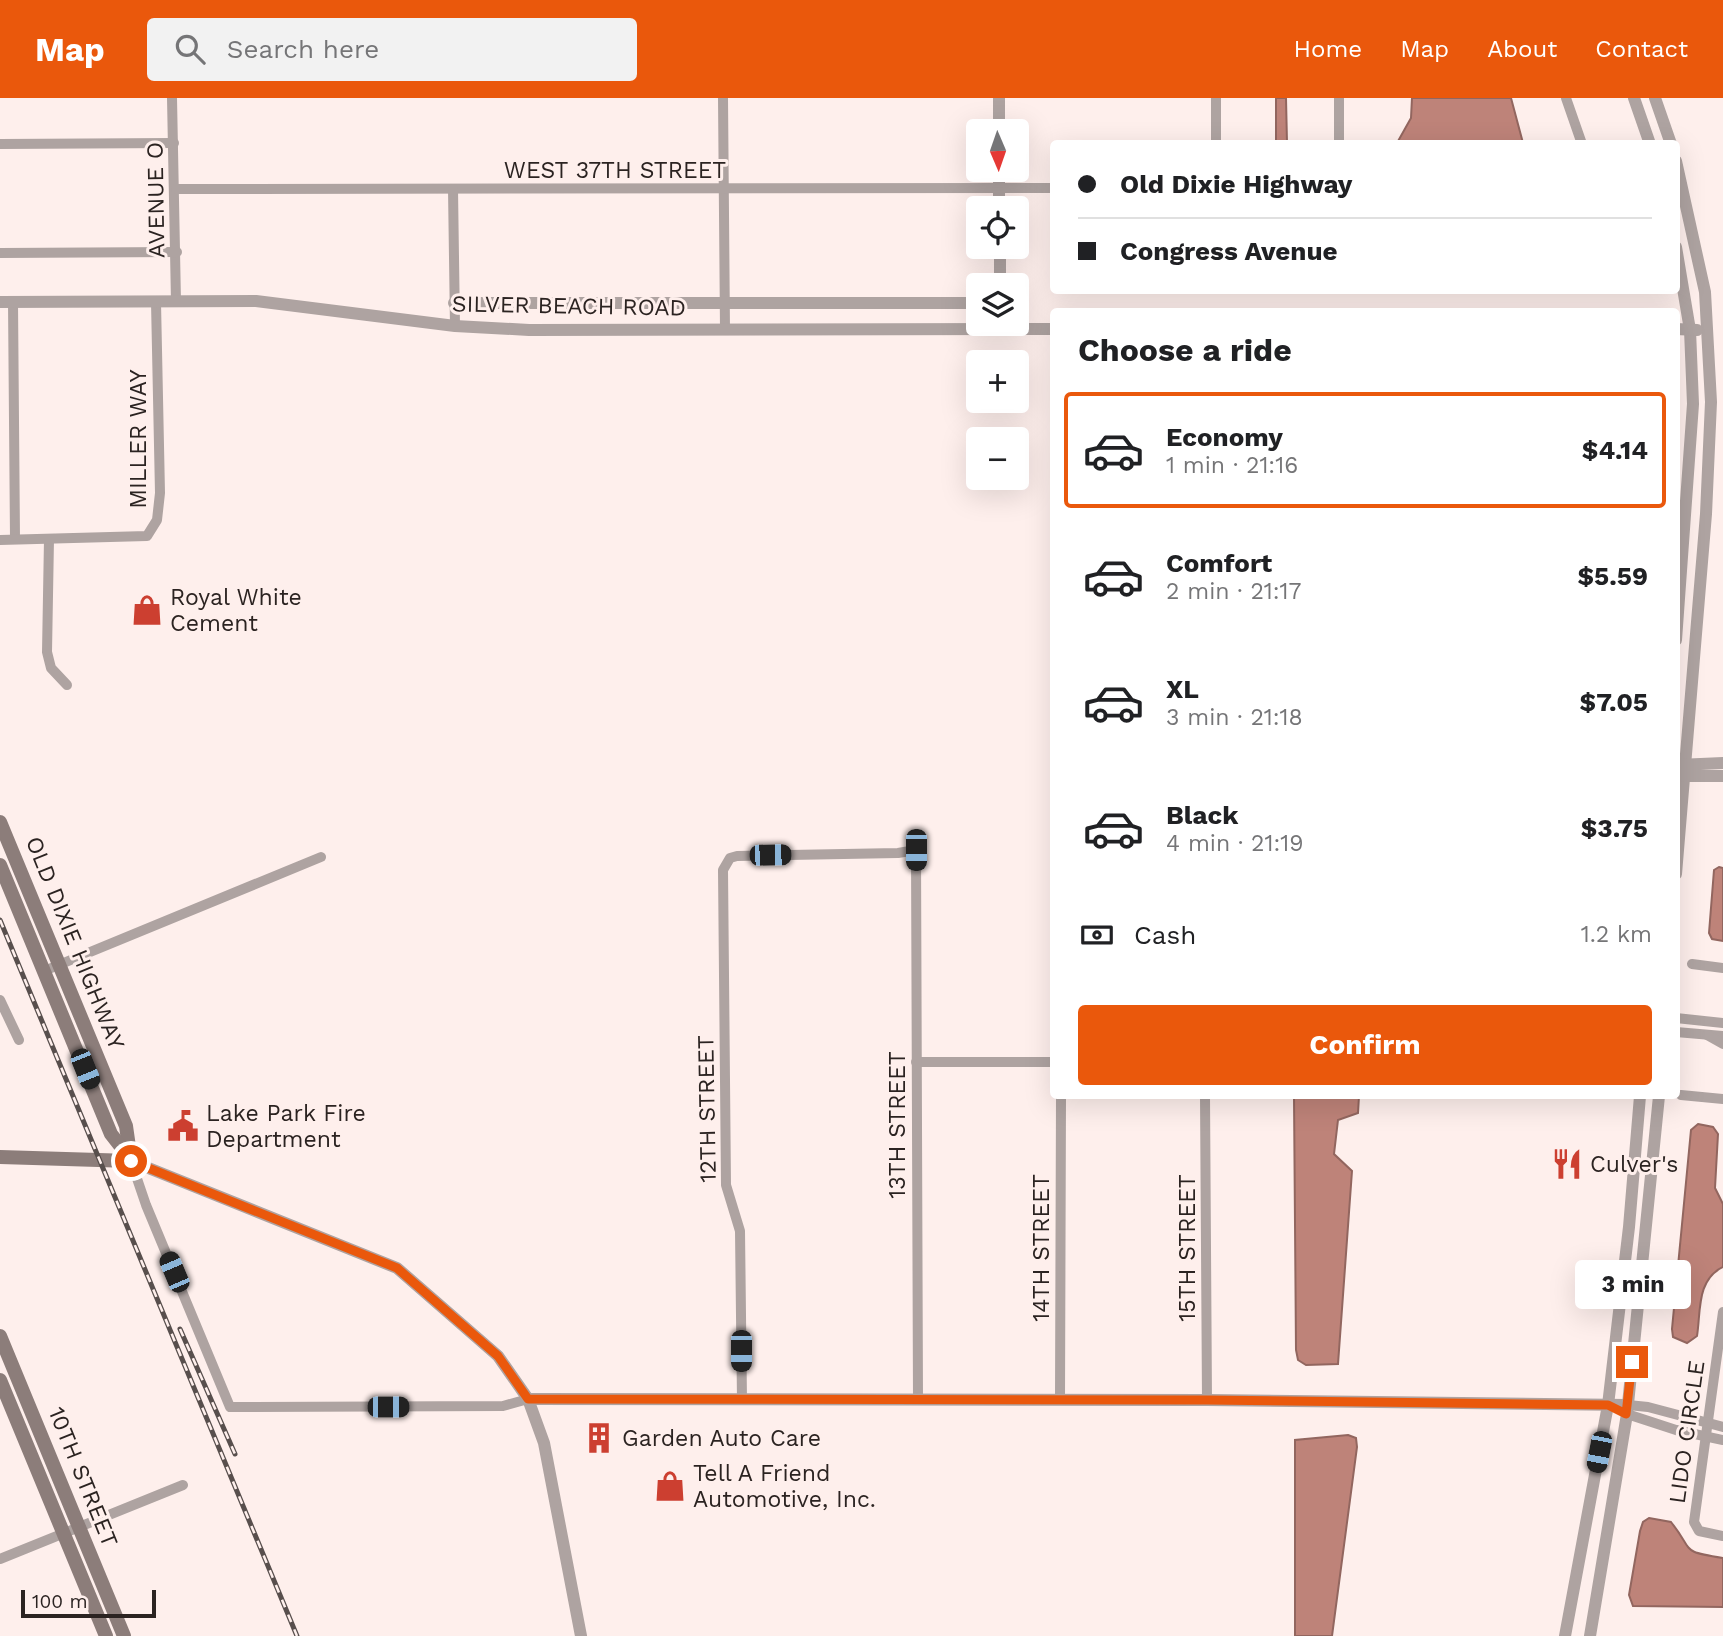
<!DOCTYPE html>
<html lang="en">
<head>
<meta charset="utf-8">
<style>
  body { margin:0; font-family:"Work Sans",sans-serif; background:#f2f2f2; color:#202124; height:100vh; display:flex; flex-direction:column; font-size:26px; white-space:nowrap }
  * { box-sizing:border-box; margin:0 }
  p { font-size:23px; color:#757577 }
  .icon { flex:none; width:38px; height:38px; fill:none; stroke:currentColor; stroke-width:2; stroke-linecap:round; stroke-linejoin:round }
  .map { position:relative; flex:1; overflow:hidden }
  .sheet { position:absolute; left:1050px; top:210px; width:630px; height:791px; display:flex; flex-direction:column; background:#fff; border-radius:7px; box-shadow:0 7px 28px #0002 }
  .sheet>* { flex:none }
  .hud { position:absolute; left:1050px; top:42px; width:630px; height:154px; border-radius:7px; box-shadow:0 7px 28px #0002; display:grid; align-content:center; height:154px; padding:0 28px; background:#fff }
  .needle { width:46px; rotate:178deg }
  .controls { position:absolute; left:966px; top:21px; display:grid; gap:14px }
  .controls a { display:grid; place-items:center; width:63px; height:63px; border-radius:7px; background:#fff; box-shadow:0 7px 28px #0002; font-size:35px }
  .scale { position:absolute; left:21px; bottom:18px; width:135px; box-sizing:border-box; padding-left:7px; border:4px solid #2b2321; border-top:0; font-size:19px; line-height:24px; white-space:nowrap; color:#2b2321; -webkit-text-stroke:5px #feefec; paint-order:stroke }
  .end { position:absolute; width:32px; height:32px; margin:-16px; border:9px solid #ea580c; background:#fff; box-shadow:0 0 0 4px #fff }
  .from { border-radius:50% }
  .bubble { position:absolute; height:49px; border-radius:7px; background:#fff; box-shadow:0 7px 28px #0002; font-size:23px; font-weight:700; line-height:49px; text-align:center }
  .car { position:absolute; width:21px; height:42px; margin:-21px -10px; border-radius:9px; box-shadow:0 0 5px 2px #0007; background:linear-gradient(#222 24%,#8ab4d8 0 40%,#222 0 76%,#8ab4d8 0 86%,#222 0) }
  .hud b { display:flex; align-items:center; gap:24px; height:66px; font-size:26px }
  .hud b+b { border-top:2px solid #e0e0e0 }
  .hud i { width:18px; height:18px; background:#202124 }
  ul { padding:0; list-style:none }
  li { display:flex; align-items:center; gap:21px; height:116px; margin:0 14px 10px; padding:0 14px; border:4px solid transparent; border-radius:7px }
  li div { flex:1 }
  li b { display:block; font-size:26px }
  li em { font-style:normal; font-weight:700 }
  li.active { border-color:#ea580c }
  li>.icon { width:63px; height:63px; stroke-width:1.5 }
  h2 { padding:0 28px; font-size:32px; line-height:84px }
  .pay { display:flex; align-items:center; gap:18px; height:77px; padding:0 28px; font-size:26px }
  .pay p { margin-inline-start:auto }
  .button { display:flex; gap:14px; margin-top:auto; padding:14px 28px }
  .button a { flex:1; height:80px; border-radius:7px; background:#ea580c; color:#fff; font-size:28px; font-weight:700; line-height:80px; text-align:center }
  header { display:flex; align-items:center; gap:42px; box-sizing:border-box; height:98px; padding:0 35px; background:#ea580c; color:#fff }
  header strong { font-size:33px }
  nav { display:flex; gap:38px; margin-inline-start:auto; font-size:24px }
  .search { width:490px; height:63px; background:#f2f2f2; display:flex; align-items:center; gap:18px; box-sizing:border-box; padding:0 24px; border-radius:7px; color:#757577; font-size:26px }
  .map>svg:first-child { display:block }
  .water { fill:#be8379; stroke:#92665f; stroke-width:2 }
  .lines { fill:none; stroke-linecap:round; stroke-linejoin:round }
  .minor { stroke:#aea3a1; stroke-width:10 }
  .tertiary { stroke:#aea3a1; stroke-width:12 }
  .secondary { stroke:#8c7d7a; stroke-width:14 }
  .rail-casing { stroke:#584f4d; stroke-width:5 }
  .rail { stroke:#feefec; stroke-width:2.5; stroke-dasharray:8; stroke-linecap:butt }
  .route { stroke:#ea580c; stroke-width:9 }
  .labels { text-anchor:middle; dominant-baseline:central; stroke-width:6; stroke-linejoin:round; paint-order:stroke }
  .street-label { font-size:23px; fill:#2b2321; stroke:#feefec }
  .poi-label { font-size:23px; fill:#2b2321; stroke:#feefec; text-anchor:start }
</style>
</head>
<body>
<header>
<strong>Map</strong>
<div class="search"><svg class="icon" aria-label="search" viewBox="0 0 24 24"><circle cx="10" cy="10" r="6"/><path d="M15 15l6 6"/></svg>Search here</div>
<nav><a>Home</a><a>Map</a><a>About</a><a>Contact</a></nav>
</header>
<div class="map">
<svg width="1723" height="1538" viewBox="0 0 1723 1538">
  <rect width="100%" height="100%" fill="#feefec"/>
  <g class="water">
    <path d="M 1276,0 L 1286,0 L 1287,45 L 1276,45 Z"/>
    <path d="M 1412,0 L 1511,0 L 1523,45 L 1397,45 L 1411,20 Z"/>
    <path d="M 1719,769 L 1723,770 L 1723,843 L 1712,841 L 1709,835 L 1714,772 Z"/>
    <path d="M 1294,998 L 1359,998 L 1358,1015 L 1338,1022 L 1334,1056 L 1352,1073 L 1338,1266 L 1306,1267 L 1298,1262 L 1296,1252 Z"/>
    <path d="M 1698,1026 L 1713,1029 L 1718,1036 L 1715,1090 L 1723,1106 L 1723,1169 C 1696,1182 1701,1214 1697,1238 L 1687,1245 L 1673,1239 L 1672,1231 L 1691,1032 Z"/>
    <path d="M 1348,1337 L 1356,1340 L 1357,1349 L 1332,1538 L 1295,1538 L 1295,1342 Z"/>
    <path d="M 1649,1420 L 1671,1424 C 1695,1454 1679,1453 1723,1460 L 1723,1509 L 1633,1508 L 1629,1497 L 1640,1433 L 1643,1424 Z"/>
  </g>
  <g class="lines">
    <g class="minor">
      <path d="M 172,0 L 176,204"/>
      <path d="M 723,0 L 725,232"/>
      <path d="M 1216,0 L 1216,46"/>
      <path d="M 1566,0 L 1582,46"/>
      <path d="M 0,46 L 174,45"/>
      <path d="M 1339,46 L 1339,0"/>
      <path d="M 176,91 L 1054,90"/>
      <path d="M 453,91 L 455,228"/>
      <path d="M 0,155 L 177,154"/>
      <path d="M 13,204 L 15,441"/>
      <path d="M 49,441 L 47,554 L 51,570 L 67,587"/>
      <path d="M 0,442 L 147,438 L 157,422 L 160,395 L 156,204"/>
      <path d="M 1692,866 L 1723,870"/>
      <path d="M 44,873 L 321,759"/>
      <path d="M 0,902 L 19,942"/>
      <path d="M 1676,920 L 1723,925"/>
      <path d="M 1676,934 L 1723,938"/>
      <path d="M 1707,937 L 1723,946"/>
      <path d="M 916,964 L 1054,964"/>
      <path d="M 1681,997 L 1723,1001"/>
      <path d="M 1205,998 L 1207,1302"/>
      <path d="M 131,1063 L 146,1107 L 230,1309 L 503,1308 L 528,1301"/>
      <path d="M 1723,1214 L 1694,1424 L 1699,1433 L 1723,1438"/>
      <path d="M 742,1302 L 740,1133 L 726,1087 L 723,772 L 730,760 L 737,758 L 898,755 L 916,752 L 918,1302"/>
      <path d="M 1060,1302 L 1061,998"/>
      <path d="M 1628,1307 L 1648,1309 L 1723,1329"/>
      <path d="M 1627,1316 L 1676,1332 L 1723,1342"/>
      <path d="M 0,1461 L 183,1387"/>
    </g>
    <g class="tertiary">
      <path d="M 999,0 L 999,33"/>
      <path d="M 1634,0 L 1650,46"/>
      <path d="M 1655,0 L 1671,46"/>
      <path d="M 1676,63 L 1705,194 L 1711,304 L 1706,416 L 1676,776"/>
      <path d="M 999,72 L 999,110"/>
      <path d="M 1000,149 L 1000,187"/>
      <path d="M 1676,149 L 1690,232 L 1693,306 L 1676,542"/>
      <path d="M 0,204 L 256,203 L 455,228 L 529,232 L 1054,231"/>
      <path d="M 454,205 L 968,205"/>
      <path d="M 1676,231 L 1697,232"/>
      <path d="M 1678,667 L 1723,665"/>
      <path d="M 1677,675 L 1684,678 L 1723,678"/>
      <path d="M 131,1063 L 397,1170 L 498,1258 L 528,1301 L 544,1345 L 581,1538"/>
      <path d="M 528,1301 L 1207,1302 L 1628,1307"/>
      <path d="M 1565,1538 L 1608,1307 L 1629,1129 L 1640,998"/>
      <path d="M 1590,1538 L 1627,1316 L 1659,998"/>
    </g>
    <g class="secondary">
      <path d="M 0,724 L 126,1028 L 131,1063"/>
      <path d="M 0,767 L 111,1036 L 129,1059"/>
      <path d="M 0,1059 L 131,1063"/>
      <path d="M 0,1238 L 124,1538"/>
      <path d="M 0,1282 L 106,1538"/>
    </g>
    <defs>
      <g id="rail">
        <path d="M 0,822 L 297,1538"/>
        <path d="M 180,1231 L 235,1356"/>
      </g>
    </defs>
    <use href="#rail" class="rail-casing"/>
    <use href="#rail" class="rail"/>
  </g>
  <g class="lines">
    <path class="route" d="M 131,1063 L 397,1170 L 498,1258 L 528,1301 L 1207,1302 L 1608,1307 L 1626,1316 L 1632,1264"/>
  </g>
  <defs>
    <symbol id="shop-bare" viewBox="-9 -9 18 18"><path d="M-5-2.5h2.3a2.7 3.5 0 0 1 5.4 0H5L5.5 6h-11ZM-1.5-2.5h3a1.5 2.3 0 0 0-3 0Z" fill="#cc3f30" stroke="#feefec" stroke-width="2.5" paint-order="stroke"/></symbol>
    <symbol id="civic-bare" viewBox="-9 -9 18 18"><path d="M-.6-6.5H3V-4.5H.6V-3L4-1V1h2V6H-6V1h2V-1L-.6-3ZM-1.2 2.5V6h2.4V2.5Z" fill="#cc3f30" stroke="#feefec" stroke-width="2.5" paint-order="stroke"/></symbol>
    <symbol id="restaurant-bare" viewBox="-9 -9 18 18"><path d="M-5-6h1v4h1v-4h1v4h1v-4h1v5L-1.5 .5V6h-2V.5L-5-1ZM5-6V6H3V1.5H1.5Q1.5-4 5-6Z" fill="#cc3f30" stroke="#feefec" stroke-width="2.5" paint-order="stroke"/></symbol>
    <symbol id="building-bare" viewBox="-9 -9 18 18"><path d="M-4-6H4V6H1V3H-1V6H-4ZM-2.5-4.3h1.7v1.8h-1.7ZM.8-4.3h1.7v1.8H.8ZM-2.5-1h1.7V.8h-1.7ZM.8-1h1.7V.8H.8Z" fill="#cc3f30" stroke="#feefec" stroke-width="2.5" paint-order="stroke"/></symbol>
  </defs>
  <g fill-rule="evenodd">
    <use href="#shop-bare" x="125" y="490" width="44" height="44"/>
    <use href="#civic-bare" x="161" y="1006" width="44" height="44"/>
    <use href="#restaurant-bare" x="1545" y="1044" width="44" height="44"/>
    <use href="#building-bare" x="577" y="1318" width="44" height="44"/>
    <use href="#shop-bare" x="648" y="1366" width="44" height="44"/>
  </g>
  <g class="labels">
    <g class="street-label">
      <text x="615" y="72">WEST 37TH STREET</text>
      <text transform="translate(156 102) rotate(-91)">AVENUE O</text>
      <text transform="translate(569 208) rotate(1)">SILVER BEACH ROAD</text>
      <text transform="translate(138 341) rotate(-90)">MILLER WAY</text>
      <text transform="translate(75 845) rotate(68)">OLD DIXIE HIGHWAY</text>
      <text transform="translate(707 1011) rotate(-91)">12TH STREET</text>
      <text transform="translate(897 1027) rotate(-90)">13TH STREET</text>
      <text transform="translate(1041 1150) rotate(-90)">14TH STREET</text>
      <text transform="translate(1187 1150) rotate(-90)">15TH STREET</text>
      <text transform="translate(1687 1334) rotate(-82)">LIDO CIRCLE</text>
      <text transform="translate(83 1379) rotate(68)">10TH STREET</text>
    </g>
    <g class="poi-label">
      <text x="170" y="499">Royal White<tspan x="170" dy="26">Cement</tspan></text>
      <text x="206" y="1015">Lake Park Fire<tspan x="206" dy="26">Department</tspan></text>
      <text x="1590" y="1066">Culver's</text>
      <text x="622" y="1340">Garden Auto Care</text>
      <text x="693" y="1375">Tell A Friend<tspan x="693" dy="26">Automotive, Inc.</tspan></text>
    </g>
  </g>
</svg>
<div class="controls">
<a><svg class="needle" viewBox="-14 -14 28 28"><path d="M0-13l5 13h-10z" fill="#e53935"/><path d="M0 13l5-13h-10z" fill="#757577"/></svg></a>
<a><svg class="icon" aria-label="locate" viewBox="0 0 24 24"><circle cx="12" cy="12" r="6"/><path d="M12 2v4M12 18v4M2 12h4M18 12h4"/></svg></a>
<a><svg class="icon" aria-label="layers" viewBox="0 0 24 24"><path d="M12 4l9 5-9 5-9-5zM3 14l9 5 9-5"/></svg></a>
<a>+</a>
<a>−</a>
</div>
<div class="scale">100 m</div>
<i class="end from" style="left:131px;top:1063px"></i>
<i class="end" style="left:1632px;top:1264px"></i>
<div class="bubble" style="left:1575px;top:1162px;width:116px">3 min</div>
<i class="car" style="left:916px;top:752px;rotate:180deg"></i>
<i class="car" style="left:770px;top:757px;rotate:89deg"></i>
<i class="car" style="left:85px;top:971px;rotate:158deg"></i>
<i class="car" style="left:174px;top:1174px;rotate:337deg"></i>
<i class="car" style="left:741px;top:1253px;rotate:180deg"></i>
<i class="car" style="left:388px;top:1309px;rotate:90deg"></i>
<i class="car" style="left:1599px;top:1354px;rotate:191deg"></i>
<div class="hud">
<b><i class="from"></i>Old Dixie Highway</b>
<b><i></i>Congress Avenue</b>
</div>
<section class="sheet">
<h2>Choose a ride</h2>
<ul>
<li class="active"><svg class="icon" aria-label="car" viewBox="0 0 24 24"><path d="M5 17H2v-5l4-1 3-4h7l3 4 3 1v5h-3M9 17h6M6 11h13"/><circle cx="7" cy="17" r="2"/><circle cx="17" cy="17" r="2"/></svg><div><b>Economy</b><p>1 min · 21:16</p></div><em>$4.14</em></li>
<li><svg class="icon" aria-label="car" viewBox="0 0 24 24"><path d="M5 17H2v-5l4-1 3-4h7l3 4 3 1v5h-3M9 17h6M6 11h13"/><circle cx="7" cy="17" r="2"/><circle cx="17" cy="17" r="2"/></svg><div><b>Comfort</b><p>2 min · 21:17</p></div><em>$5.59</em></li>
<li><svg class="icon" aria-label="car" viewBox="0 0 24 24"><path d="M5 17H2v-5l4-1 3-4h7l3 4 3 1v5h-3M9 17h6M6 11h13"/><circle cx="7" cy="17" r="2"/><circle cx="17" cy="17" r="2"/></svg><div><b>XL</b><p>3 min · 21:18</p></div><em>$7.05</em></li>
<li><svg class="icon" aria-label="car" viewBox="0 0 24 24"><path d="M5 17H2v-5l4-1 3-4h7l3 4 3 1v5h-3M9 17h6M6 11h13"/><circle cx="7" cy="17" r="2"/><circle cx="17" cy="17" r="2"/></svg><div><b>Black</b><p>4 min · 21:19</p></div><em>$3.75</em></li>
</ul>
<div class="pay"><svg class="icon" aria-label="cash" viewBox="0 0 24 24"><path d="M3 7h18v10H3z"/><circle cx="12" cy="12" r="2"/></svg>Cash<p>1.2 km</p></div>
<div class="button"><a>Confirm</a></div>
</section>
</div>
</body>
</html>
